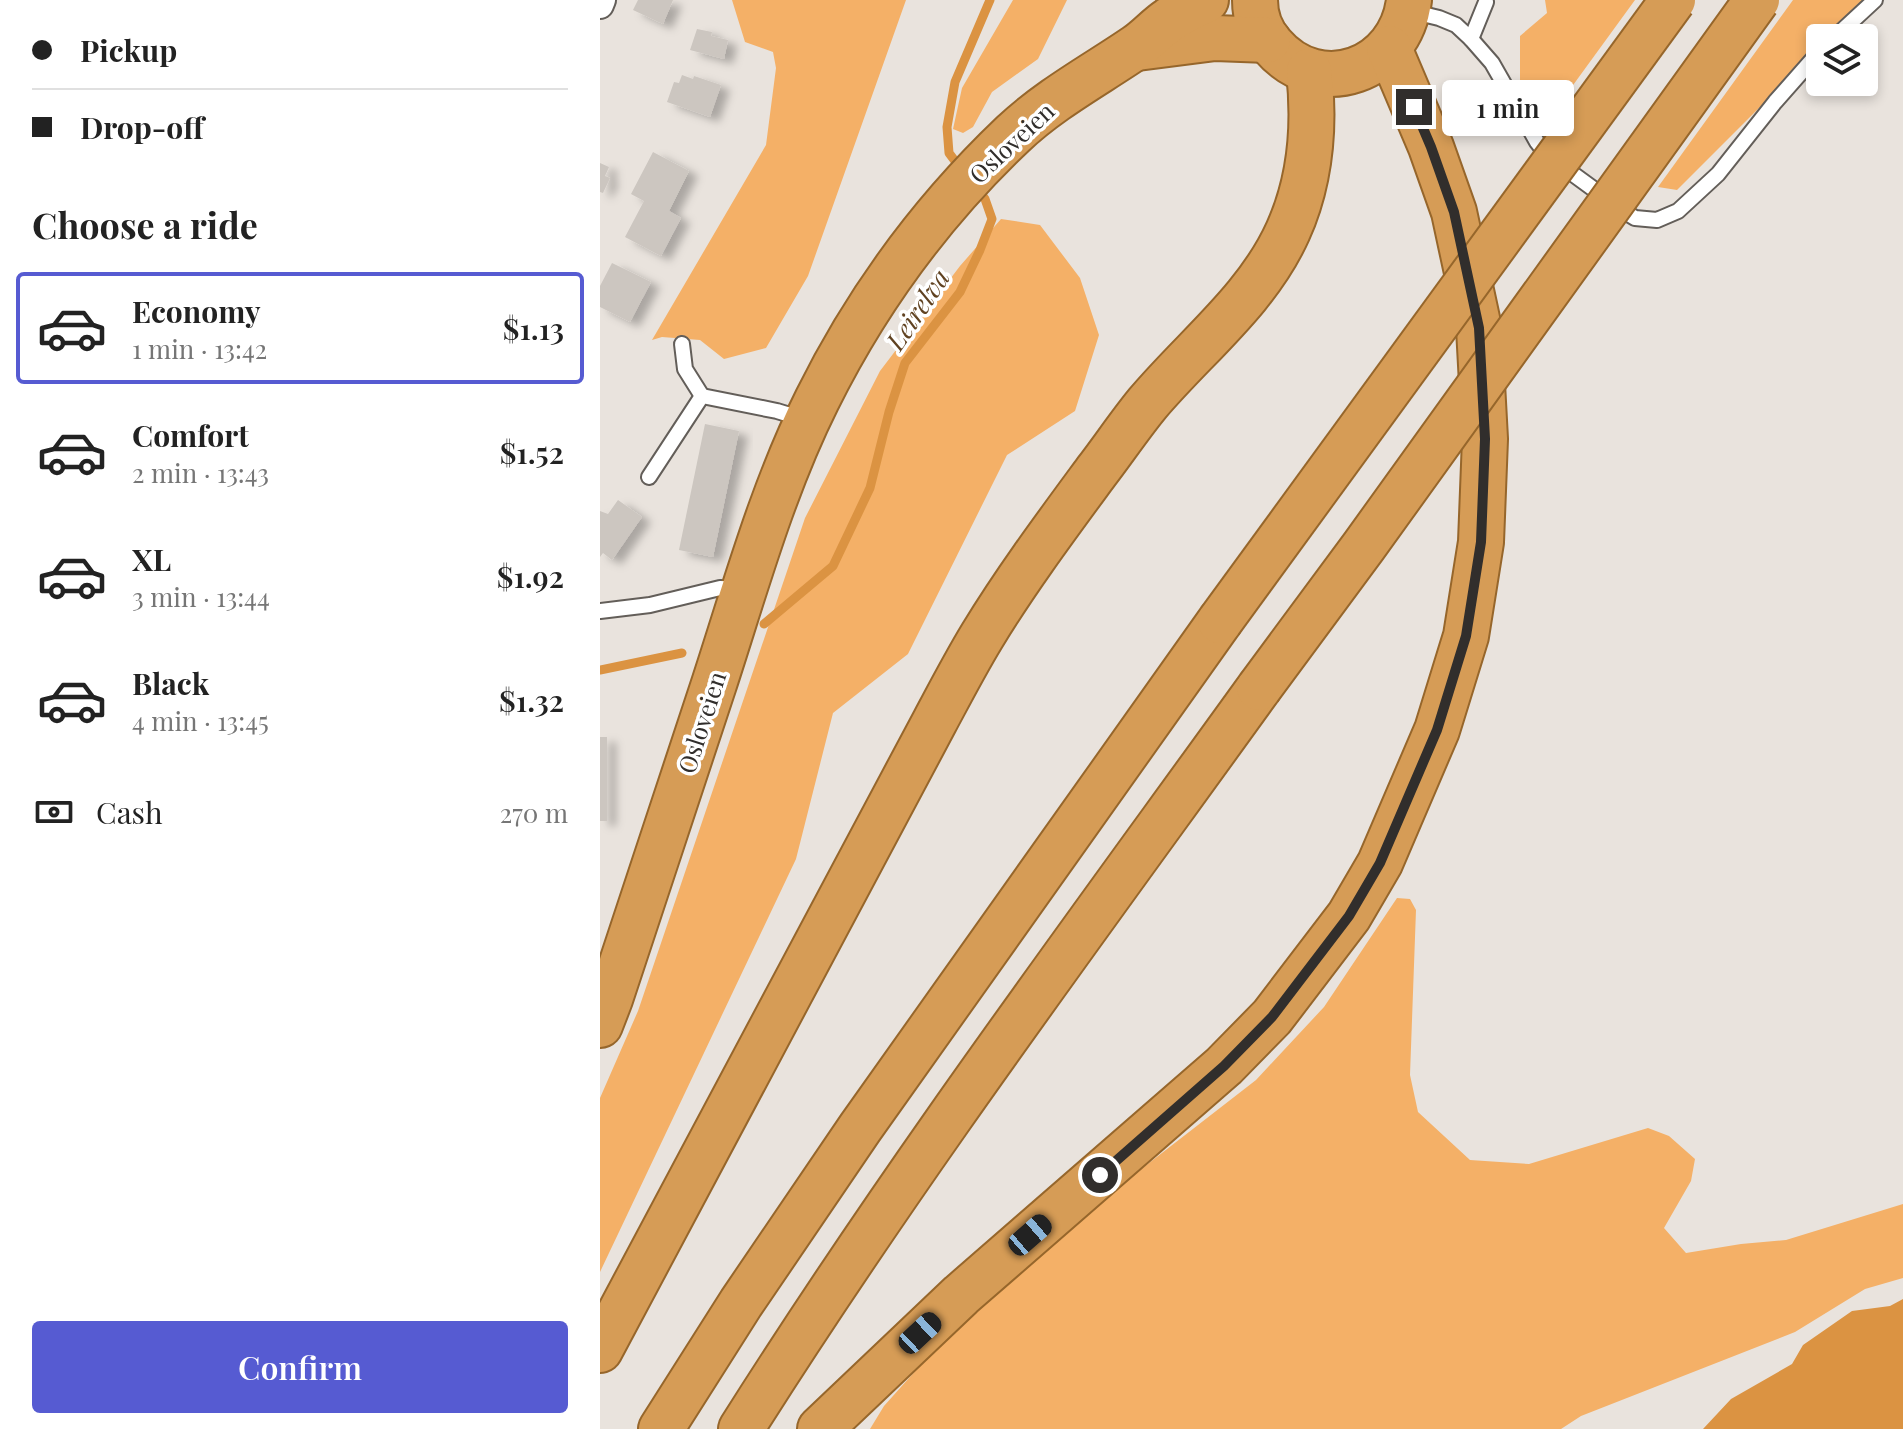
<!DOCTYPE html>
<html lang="en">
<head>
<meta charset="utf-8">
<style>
  body { margin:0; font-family:"Playfair Display",serif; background:#f6f6f6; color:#222; height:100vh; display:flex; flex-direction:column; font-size:30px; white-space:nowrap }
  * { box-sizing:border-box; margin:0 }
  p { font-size:26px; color:#767676 }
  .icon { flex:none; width:44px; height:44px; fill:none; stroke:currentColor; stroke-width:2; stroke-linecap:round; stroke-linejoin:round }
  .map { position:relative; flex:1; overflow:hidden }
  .details { display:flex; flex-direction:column; background:#fff; width:600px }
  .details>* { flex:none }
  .guide { display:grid; align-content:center; height:176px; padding:0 32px; background:#fff }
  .controls { position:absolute; left:1206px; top:24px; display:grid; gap:16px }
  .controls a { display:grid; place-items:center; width:72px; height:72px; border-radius:8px; background:#fff; box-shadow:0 4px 12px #0003; font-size:40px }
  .end { position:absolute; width:36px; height:36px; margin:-18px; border:10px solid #312e2c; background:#fff; box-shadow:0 0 0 4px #fff }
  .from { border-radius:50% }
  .bubble { position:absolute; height:56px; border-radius:8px; background:#fff; box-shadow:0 4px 12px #0003; font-size:26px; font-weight:600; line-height:56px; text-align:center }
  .car { position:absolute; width:24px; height:48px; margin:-24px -12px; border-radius:10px; box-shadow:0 0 6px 2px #0007; background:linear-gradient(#222 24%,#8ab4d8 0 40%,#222 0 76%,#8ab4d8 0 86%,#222 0) }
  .guide b { display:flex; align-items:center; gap:28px; height:76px; font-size:30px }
  .guide b+b { border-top:2px solid #e0e0e0 }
  .guide i { width:20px; height:20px; background:#222 }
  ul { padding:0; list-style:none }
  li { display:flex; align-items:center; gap:24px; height:112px; margin:0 16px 12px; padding:0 16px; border:4px solid transparent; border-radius:8px }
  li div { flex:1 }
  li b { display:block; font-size:30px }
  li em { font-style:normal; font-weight:600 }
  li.current { border-color:#565bd2 }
  li>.icon { width:72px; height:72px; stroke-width:1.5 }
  h2 { padding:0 32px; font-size:36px; line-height:96px }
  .pay { display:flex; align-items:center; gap:20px; height:88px; padding:0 32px; font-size:30px }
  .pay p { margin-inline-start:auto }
  .button { display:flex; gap:16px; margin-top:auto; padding:16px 32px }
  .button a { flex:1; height:92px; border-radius:8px; background:#565bd2; color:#fff; font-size:32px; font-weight:600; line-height:92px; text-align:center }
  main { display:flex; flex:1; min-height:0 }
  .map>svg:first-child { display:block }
  .green { fill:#f4b067 }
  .water { fill:#db9342 }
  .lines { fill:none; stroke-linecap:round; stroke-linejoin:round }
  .stream { stroke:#db9342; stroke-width:9 }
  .building { fill:#ccc6c0; filter:url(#shadow) }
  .service-casing { stroke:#635e59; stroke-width:18 }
  .minor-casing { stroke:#635e59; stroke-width:30 }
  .trunk-casing { stroke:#96662b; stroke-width:48 }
  .service { stroke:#fff; stroke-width:14 }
  .minor { stroke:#fff; stroke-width:26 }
  .trunk { stroke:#d69c56; stroke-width:44 }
  .trunk-bridge-casing { stroke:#96662b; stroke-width:48; stroke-linecap:butt }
  .trunk-bridge { stroke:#d69c56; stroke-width:44 }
  .route { stroke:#312e2c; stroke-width:10 }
  .labels { text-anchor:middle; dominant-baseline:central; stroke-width:7; stroke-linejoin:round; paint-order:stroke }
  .street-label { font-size:24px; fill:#312e2c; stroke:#fff }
  .water-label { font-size:26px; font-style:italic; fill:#604221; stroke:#fff }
</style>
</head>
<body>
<main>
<section class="details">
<div class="guide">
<b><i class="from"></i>Pickup</b>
<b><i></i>Drop-off</b>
</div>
<h2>Choose a ride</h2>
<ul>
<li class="current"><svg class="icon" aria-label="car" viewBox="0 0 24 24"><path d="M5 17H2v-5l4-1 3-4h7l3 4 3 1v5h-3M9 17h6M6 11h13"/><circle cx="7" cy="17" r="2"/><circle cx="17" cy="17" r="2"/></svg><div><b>Economy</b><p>1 min · 13:42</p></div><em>$1.13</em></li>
<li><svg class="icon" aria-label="car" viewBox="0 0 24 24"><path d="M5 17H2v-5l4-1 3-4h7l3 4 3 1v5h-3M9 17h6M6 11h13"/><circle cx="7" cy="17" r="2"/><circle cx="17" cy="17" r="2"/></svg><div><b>Comfort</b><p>2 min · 13:43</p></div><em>$1.52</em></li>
<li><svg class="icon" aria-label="car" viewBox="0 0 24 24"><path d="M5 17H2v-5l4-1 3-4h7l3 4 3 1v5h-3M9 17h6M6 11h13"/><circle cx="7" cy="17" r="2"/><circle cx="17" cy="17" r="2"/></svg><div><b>XL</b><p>3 min · 13:44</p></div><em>$1.92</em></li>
<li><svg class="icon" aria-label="car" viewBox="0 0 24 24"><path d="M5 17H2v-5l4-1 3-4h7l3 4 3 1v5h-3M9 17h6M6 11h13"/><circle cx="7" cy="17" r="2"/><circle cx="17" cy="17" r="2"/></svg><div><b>Black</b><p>4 min · 13:45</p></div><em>$1.32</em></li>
</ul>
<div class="pay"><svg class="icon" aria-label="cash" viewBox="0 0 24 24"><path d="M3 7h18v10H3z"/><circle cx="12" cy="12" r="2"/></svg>Cash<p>270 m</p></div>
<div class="button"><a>Confirm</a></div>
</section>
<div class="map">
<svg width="1303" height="1429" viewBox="0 0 1303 1429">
  <defs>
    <filter id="shadow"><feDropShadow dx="9" dy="5" stdDeviation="4" flood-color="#0004"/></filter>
  </defs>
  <rect width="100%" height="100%" fill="#e9e3dd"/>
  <g class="green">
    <path d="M 132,0 L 306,0 L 208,276 L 166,348 L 124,359 L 100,340 L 62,337 L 52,340 L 166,145 L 176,68 L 173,52 L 145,42 Z"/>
    <path d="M 413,0 L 467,0 L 438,59 L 392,92 L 373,127 L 363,133 L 353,129 L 362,88 Z"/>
    <path d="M 945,0 L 1035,0 L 952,114 L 920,80 L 920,36 L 947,13 Z"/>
    <path d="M 1193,0 L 1268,0 L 1229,38 L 1220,38 L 1220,47 L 1077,190 L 1058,187 Z"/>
    <path d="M 401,219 L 440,225 L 480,278 L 499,335 L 475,411 L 407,455 L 308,654 L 233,713 L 196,859 L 0,1272 L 0,1098 L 38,1011 L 205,518 L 280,371 L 360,266 Z"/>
    <path d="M 797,898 L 810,899 L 816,910 L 810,1075 L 818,1112 L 870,1160 L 929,1164 L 1048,1128 L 1069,1136 L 1095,1159 L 1091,1181 L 1064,1228 L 1086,1253 L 1141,1244 L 1186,1240 L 1303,1204 L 1303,1278 L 1265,1289 L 1195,1332 L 981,1416 L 961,1429 L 270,1429 L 284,1406 L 393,1284 L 656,1080 L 724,1007 Z"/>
  </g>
  <path class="water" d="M 1303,1299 L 1303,1429 L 1103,1429 L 1131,1399 L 1192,1364 L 1203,1345 L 1252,1311 L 1290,1306 Z"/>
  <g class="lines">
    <g class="stream">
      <path d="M 361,169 L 349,153 L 347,127 L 355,82 L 390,0"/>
      <path d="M 164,624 L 233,566 L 270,488 L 289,412 L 305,363 L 360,292 L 380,250 L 392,219 L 385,199 L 376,187"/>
      <path d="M 0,670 L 82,653"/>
    </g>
  </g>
  <g class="building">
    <path d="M 38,0 L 73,0 L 63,24 L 33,10 Z"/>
    <path d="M 97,29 L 112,32 L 111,36 L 128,40 L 124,59 L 90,50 Z"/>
    <path d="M 82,75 L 93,79 L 94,76 L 121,85 L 110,117 L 67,102 L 74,82 L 79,83 Z"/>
    <path d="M 53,152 L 89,171 L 69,211 L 81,218 L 61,256 L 25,237 L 44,201 L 31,194 Z"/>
    <path d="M 0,163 L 9,167 L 5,176 L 10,178 L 3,193 L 0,192 Z"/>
    <path d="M 12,263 L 51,282 L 30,322 L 0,307 L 0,286 Z"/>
    <path d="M 105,424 L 139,431 L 113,557 L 79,550 Z"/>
    <path d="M 18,500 L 42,517 L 12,560 L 3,553 L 0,557 L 0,511 L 8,514 Z"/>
    <rect x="0" y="737" width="7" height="84"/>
  </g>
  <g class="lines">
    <defs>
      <g id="service">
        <path d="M 810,11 L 839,18 L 856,25 L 871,39 L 892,63 L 937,142 L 947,155 L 1025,212 L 1035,218 L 1057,220 L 1078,211 L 1118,174 L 1175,102 L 1220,51"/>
        <path d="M 1234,38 L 1275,0"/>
        <path d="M 871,39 L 886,2"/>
        <path d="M 82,344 L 85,369 L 102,396"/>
        <path d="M 49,477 L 102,396 L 177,411 L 203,419"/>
        <path d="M 0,611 L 50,605 L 120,588 L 141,589"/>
      </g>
      <path id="minor" d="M 0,5 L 2,0"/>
      <g id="trunk">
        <path d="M 655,0 C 655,17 661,33 672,45 C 720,101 801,70 809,0"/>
        <path d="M 537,48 L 615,38 L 668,40"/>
        <path d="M 0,1025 L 10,999 C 45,894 79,789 114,684 C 145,589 172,490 217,400 C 266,301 333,210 413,134 C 450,99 495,75 536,47 C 548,39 557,28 569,20 C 580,12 594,6 606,0"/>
        <path d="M 0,1350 L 335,721 C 350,693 365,664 382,636 C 416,580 457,525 496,472 C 513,450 529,426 547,404 C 595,347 657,300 688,231 C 711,180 715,125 709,71"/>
        <path d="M 61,1429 L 141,1303 L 260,1128 L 620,621"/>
        <path d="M 141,1429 C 302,1174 483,932 659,688"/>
        <path d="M 220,1429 L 361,1295 L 624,1066 L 672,1017 L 749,916 L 780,863 L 837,730 L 866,636 L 881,542 L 885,439 L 879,328 L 854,212 L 831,147 L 789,48"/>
      </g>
    </defs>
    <use href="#service" class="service-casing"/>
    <use href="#minor" class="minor-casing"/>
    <use href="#trunk" class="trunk-casing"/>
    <use href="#service" class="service"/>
    <use href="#minor" class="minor"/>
    <use href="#trunk" class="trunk"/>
    <defs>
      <g id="trunk-bridge">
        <path d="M 620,621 L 1073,0"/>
        <path d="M 659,688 L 764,546 L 1157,0"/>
      </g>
    </defs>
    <use href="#trunk-bridge" class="trunk-bridge-casing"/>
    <use href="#trunk-bridge" class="trunk-bridge"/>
  </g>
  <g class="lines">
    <path class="route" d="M 500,1175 L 624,1066 L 672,1017 L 749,916 L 780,863 L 837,730 L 866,636 L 881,542 L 885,439 L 879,328 L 854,212 L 831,147 L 814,107"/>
  </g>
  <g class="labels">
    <g class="street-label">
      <text transform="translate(411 142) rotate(-43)">Osloveien</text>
      <text transform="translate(101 722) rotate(-72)">Osloveien</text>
    </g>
    <g class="water-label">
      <text transform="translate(317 309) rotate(-56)">Leirelva</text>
    </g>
  </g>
</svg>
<div class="controls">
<a><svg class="icon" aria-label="layers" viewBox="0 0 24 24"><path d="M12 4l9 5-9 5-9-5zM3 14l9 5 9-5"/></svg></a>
</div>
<i class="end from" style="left:500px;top:1175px"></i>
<i class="end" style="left:814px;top:107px"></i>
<div class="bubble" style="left:842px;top:80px;width:132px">1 min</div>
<i class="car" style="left:430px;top:1235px;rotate:49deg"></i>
<i class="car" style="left:320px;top:1333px;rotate:47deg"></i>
</div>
</main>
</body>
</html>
